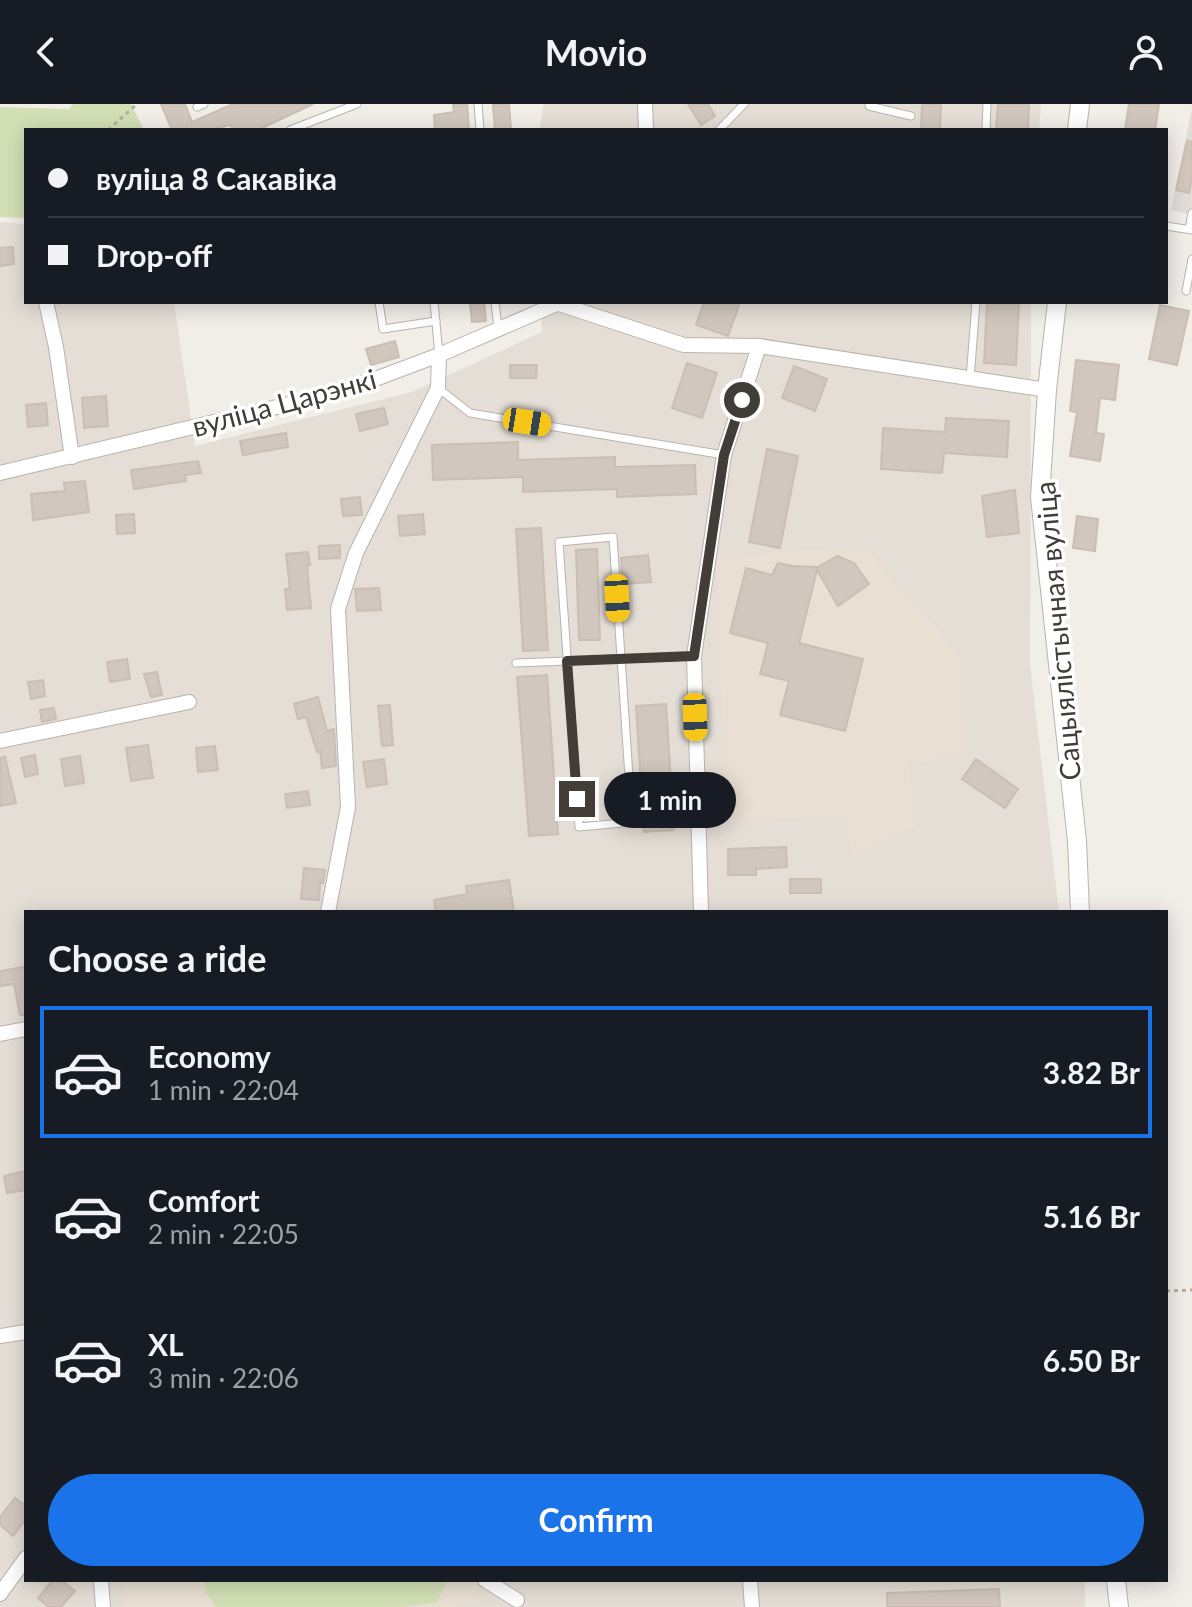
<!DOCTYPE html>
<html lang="en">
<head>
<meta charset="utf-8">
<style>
  body { margin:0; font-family:Lato,sans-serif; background:#242831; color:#f1f3f6; height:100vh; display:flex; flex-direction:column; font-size:30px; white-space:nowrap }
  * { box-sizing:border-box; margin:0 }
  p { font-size:26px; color:#9ea1a6 }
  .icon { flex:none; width:44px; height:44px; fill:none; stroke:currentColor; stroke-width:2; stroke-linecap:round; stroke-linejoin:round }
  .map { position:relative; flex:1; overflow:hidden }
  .details { position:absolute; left:24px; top:806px; width:1144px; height:672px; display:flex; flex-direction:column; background:#171b24; border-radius:0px; box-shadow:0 4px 20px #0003 }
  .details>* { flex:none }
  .top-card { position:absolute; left:24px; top:24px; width:1144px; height:176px; border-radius:0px; box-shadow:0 4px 20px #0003; display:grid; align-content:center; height:176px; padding:0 24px; background:#171b24 }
  .end { position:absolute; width:36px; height:36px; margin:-18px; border:10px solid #433d37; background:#fff; box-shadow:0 0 0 4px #fff }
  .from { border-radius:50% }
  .bubble { position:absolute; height:56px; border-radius:28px; background:#171b24; box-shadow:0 4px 20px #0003; font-size:26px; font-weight:700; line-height:56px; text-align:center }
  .car { position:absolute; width:24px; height:48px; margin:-24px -12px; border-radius:10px; box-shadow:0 0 6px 2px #0007; background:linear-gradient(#f5c518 24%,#345 0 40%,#f5c518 0 76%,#345 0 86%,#f5c518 0) }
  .top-card b { display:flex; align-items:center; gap:28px; height:76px; font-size:30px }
  .top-card b+b { border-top:2px solid #363941 }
  .top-card i { width:20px; height:20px; background:#f1f3f6 }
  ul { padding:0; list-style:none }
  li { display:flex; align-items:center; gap:24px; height:132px; margin:0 16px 12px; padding:0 8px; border:4px solid transparent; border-radius:0px }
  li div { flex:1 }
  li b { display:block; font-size:30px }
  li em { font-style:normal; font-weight:700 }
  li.on { border-color:#1a73e8 }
  li>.icon { width:72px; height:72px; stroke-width:1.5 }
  h2 { padding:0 24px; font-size:36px; line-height:96px }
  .button { display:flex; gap:16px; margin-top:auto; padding:16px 24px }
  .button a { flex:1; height:92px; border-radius:48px; background:#1a73e8; color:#fff; font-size:32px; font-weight:700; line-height:92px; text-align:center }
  header { display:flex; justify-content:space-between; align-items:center; height:104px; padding:0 24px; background:#171b24; font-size:36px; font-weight:700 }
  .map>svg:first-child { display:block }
  .residential { fill:#e4ded6 }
  .industrial { fill:#e1dcd8 }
  .education { fill:#e9dfd2 }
  .green { fill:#d3e0b5 }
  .building { fill:#d1c7be; stroke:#cbbeb2; stroke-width:2 }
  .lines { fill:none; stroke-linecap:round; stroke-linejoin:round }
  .service-casing { stroke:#bbb3ab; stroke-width:9 }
  .minor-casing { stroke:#bbb3ab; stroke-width:16 }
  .tertiary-casing { stroke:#bbb3ab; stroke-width:20 }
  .path { stroke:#bbad9e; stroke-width:3; stroke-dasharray:4 4; stroke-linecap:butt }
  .service { stroke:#fff; stroke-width:7 }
  .minor { stroke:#fff; stroke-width:14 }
  .tertiary { stroke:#fff; stroke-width:18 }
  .route { stroke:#433d37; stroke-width:10 }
  .labels { text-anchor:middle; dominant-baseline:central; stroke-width:7; stroke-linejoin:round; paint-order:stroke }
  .street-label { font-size:28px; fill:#433d37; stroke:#fff }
</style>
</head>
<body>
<header><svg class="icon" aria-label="back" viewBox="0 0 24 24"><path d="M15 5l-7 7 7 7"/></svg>Movio<svg class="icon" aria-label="person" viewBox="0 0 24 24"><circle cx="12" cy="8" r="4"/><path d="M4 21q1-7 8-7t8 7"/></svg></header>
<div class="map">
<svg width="1192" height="1503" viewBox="0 0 1192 1503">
  <rect width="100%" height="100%" fill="#f1ede7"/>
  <g class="residential">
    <path d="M 544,0 L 1041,0 L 1039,26 L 539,26 Z"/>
    <path d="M 0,118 L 26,120 L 26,198 L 174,198 L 195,342 L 412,288 L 542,228 L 541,198 L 1031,198 L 1030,561 L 1059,808 L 26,808 L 26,1476 L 1085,1476 L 1085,1503 L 0,1503 Z"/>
  </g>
  <path class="industrial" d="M 1192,4 L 1192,111 L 1171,106 Z"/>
  <g class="education">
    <path d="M 840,444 L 859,444 L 871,450 L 960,550 L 964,650 L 909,661 L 916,724 L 851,751 L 845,711 L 731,718 L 718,556 L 718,452 Z"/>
    <path d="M 124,1476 L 479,1476 L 482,1493 L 453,1503 L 125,1503 Z"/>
  </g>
  <g class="green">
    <path d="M 73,0 L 131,0 L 144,26 L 26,26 L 26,114 L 0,113 L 0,3 L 69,5 Z"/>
    <path d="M 204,1476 L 448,1476 L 437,1498 L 404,1503 L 216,1503 L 206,1489 Z"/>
  </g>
  <g class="building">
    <path d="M 161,0 L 185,0 L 192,18 L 233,0 L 313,0 L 258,26 L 234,26 L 230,21 L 209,26 L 172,26 Z"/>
    <path d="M 453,0 L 467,0 L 469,26 L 435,26 L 434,11 L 454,8 Z"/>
    <path d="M 493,0 L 509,0 L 511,26 L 495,26 Z"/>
    <path d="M 688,0 L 708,0 L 715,12 L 701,21 Z"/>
    <path d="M 922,0 L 941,0 L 940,26 L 921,26 Z"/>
    <path d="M 998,0 L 1029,0 L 1028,26 L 996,26 Z"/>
    <path d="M 1129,0 L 1159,0 L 1155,26 L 1125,26 Z"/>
    <path d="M 1187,37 L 1192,38 L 1192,75 L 1189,89 L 1176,86 Z"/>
    <path d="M 13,143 L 14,160 L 0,162 L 0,144 Z"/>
    <path d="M 470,198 L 484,198 L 486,217 L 472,218 Z"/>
    <path d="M 704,198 L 740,198 L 728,232 L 696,221 Z"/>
    <path d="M 987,198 L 1019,198 L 1016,261 L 984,259 Z"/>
    <path d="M 1160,201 L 1189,207 L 1177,261 L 1149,255 Z"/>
    <path d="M 395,237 L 399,253 L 371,261 L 366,245 Z"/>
    <path d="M 1076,256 L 1119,261 L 1115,296 L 1100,294 L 1096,329 L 1104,330 L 1100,357 L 1070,352 L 1077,308 L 1070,307 Z"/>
    <path d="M 687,259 L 717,269 L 702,314 L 672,304 Z"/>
    <path d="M 510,261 L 537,261 L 536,274 L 510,274 Z"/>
    <path d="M 794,262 L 827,275 L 815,307 L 782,294 Z"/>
    <path d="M 106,292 L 108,322 L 84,324 L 82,294 Z"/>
    <path d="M 46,299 L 48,321 L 28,323 L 26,301 Z"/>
    <path d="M 384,304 L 388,320 L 360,327 L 356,310 Z"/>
    <path d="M 946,314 L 1009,317 L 1007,353 L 944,349 L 942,369 L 881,365 L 883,324 L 945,328 Z"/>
    <path d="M 286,329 L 288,343 L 243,351 L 240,337 Z"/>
    <path d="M 518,338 L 518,356 L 615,353 L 615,363 L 695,361 L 696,390 L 617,393 L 617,385 L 523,388 L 523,373 L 433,376 L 432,341 Z"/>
    <path d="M 767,345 L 798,352 L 780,444 L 749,438 Z"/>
    <path d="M 198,357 L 201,369 L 185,371 L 186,377 L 134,385 L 131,366 Z"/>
    <path d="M 85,377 L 89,408 L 33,416 L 31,390 L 65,387 L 64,379 Z"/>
    <path d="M 1015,386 L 1019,429 L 987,433 L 982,392 Z"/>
    <path d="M 360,393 L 362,411 L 343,412 L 341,395 Z"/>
    <path d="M 134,410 L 135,429 L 117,430 L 116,411 Z"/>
    <path d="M 423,410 L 425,430 L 400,432 L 398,412 Z"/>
    <path d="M 1077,412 L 1098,415 L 1095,447 L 1073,444 Z"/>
    <path d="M 541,424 L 548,546 L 523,547 L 516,425 Z"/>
    <path d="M 340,441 L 340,454 L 319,455 L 319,442 Z"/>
    <path d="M 597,445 L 600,536 L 579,536 L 576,446 Z"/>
    <path d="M 308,448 L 310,461 L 307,461 L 311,504 L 287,506 L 285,485 L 290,485 L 286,450 Z"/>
    <path d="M 648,451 L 651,478 L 623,480 L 621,454 Z"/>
    <path d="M 837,452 L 854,459 L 869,480 L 838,502 L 817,466 L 799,539 L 863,555 L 845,627 L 780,611 L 789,577 L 760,570 L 768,539 L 730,529 L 746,464 L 772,471 L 778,459 L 793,462 L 818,463 Z"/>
    <path d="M 379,484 L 381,506 L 357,507 L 355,485 Z"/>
    <path d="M 127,555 L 130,575 L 110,578 L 107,558 Z"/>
    <path d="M 157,568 L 162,591 L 151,593 L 144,570 Z"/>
    <path d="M 547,571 L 558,730 L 529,732 L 517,573 Z"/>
    <path d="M 43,576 L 45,592 L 31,595 L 28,578 Z"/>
    <path d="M 318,593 L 327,627 L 334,625 L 336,662 L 322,664 L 320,647 L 317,648 L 306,613 L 298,615 L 294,600 Z"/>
    <path d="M 666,600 L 674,726 L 644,728 L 636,602 Z"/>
    <path d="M 390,601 L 393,641 L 382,642 L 378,602 Z"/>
    <path d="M 54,604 L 56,615 L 42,618 L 40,606 Z"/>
    <path d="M 148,641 L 153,674 L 131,677 L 126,644 Z"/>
    <path d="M 215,642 L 218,666 L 198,668 L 196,644 Z"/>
    <path d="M 35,651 L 38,670 L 25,673 L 21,654 Z"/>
    <path d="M 80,652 L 84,679 L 65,682 L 61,655 Z"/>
    <path d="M 5,653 L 16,699 L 0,702 L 0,654 Z"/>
    <path d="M 384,655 L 387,680 L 367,683 L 363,658 Z"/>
    <path d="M 976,655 L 1018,685 L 1005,704 L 962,675 Z"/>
    <path d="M 308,687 L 310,701 L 287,704 L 285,690 Z"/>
    <path d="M 786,743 L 787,763 L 756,765 L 756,771 L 728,771 L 728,745 Z"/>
    <path d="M 304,764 L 325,766 L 323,779 L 320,779 L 319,796 L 301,795 Z"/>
    <rect x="790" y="775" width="31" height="14"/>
    <path d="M 509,776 L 514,808 L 436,808 L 434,796 L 467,790 L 466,782 Z"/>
    <path d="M 24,863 L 26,876 L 26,911 L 20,911 L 14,880 L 0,882 L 0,867 Z"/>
    <path d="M 26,1067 L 26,1086 L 7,1089 L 4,1072 Z"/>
    <path d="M 15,1394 L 26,1402 L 26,1415 L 13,1432 L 0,1421 L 0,1413 Z"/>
    <path d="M 53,1476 L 61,1476 L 75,1487 L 61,1503 L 49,1503 L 38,1494 Z"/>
    <path d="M 999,1485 L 1000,1503 L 887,1503 L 887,1489 Z"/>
  </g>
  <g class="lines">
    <defs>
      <g id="service">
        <path d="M 478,0 L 480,26"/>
        <path d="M 869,0 L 869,2 L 911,12"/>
        <path d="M 197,3 L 204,0"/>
        <path d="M 290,26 L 357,0"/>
        <path d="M 719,26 L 744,0"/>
        <path d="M 986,26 L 987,0"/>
        <path d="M 1166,122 L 1192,126"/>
        <path d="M 1189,125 L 1192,109"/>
        <path d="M 1186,187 L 1192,155"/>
        <path d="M 379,198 L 383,225 L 436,217"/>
        <path d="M 434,198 L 439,251"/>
        <path d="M 495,198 L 498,224"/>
        <path d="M 970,275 L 976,198"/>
        <path d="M 438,284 L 470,309 L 724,351"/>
        <path d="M 613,433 L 632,718 L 579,723 L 559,438 Z"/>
        <path d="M 516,559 L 694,552"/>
      </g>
      <g id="minor">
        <path d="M 645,0 L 646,26"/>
        <path d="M 46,198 L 56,243 L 72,353"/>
        <path d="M 559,200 L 684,241 L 759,242 L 1047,286"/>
        <path d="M 0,369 L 302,297 L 370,277 L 439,251 L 561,198"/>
        <path d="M 0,637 L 189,598"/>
        <path d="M 328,808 L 348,703 L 338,505 L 356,449 L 438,284 L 439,251"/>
        <path d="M 701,808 L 694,552 L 724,351 L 759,242"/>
        <path d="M 0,930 L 26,925"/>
        <path d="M 0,1232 L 26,1228"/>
        <path d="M 101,1476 L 103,1503"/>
        <path d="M 485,1476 L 517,1496"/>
        <path d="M 750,1476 L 752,1503"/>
        <path d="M 0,1490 L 26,1454"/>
      </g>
      <g id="tertiary">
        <path d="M 1077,26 L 1080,0"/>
        <path d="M 1057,198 L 1047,286 L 1040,393 L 1077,737 L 1080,808"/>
        <path d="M 1116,1476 L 1119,1503"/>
      </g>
    </defs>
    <use href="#service" class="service-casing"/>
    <use href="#minor" class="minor-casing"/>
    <use href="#tertiary" class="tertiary-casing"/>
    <g class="path">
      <path d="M 108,26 L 137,0"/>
      <path d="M 1166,1187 L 1192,1186"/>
    </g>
    <use href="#service" class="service"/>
    <use href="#minor" class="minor"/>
    <use href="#tertiary" class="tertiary"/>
  </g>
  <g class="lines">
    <path class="route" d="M 577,695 L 567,557 L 694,552 L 724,351 L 742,296"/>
  </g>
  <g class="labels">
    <g class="street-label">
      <text transform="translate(284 298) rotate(-15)">вуліца Царэнкі</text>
      <text transform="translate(1057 527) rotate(-95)">Сацыялістычная вуліца</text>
    </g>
  </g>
</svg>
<i class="end from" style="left:742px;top:296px"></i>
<i class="end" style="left:577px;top:695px"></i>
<div class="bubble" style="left:604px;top:668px;width:132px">1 min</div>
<i class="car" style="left:527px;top:318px;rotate:99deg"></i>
<i class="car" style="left:617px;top:494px;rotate:177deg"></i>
<i class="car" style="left:695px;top:613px;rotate:178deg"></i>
<div class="top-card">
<b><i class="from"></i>вуліца 8 Сакавіка</b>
<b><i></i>Drop-off</b>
</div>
<section class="details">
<h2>Choose a ride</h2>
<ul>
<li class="on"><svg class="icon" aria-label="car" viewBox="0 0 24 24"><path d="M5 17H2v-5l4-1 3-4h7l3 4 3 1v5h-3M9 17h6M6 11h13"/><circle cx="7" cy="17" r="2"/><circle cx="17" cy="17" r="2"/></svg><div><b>Economy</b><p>1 min · 22:04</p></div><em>3.82 Br</em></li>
<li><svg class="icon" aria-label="car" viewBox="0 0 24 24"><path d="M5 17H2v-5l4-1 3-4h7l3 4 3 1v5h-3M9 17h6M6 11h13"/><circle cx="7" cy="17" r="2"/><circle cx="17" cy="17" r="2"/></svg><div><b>Comfort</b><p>2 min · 22:05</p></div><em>5.16 Br</em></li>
<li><svg class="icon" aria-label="car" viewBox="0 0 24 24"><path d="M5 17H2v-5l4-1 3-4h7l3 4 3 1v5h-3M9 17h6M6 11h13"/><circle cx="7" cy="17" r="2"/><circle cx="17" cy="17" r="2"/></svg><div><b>XL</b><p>3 min · 22:06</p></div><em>6.50 Br</em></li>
</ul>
<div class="button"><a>Confirm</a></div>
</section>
</div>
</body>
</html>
